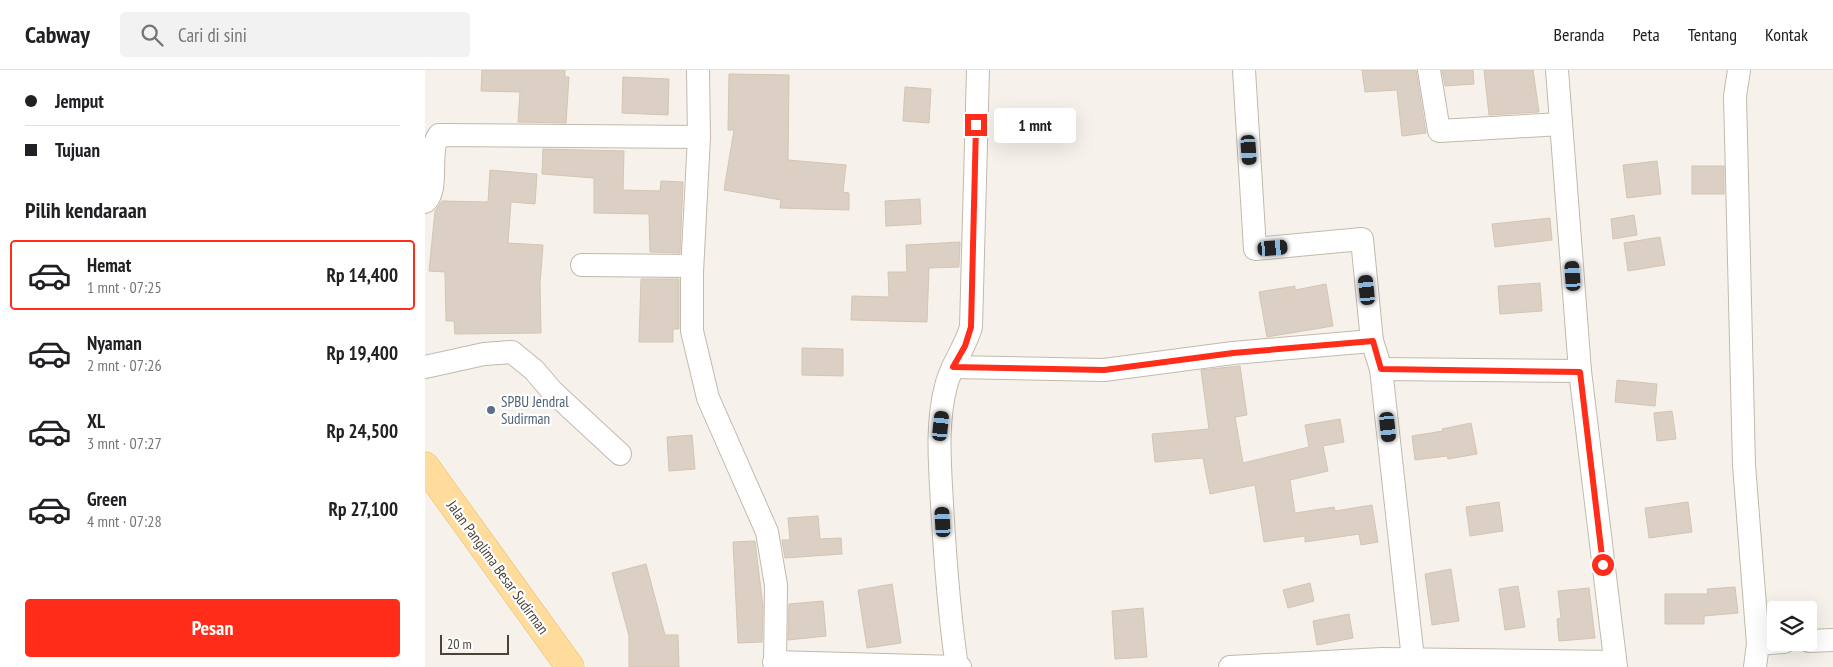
<!DOCTYPE html>
<html lang="id">
<head>
<meta charset="utf-8">
<style>
  body { margin:0; font-family:"PT Sans Narrow",sans-serif; background:#f2f2f2; color:#202124; height:100vh; display:flex; flex-direction:column; font-size:19px; white-space:nowrap }
  * { box-sizing:border-box; margin:0 }
  p { font-size:16px; color:#757577 }
  .icon { flex:none; width:28px; height:28px; fill:none; stroke:currentColor; stroke-width:2; stroke-linecap:round; stroke-linejoin:round }
  .map { position:relative; flex:1; overflow:hidden }
  .drawer { display:flex; flex-direction:column; background:#fff; width:425px }
  .drawer>* { flex:none }
  .banner { display:grid; align-content:center; height:110px; padding:0 25px; background:#fff }
  .controls { position:absolute; left:1342px; top:531px; display:grid; gap:10px }
  .controls a { display:grid; place-items:center; width:50px; height:50px; border-radius:5px; background:#fff; box-shadow:0 5px 20px #0002; font-size:25px }
  .scale { position:absolute; left:15px; bottom:12px; width:69px; box-sizing:border-box; padding-left:5px; border:2px solid #4b4338; border-top:0; font-size:14px; line-height:18px; white-space:nowrap; color:#4b4338; -webkit-text-stroke:4px #fff; paint-order:stroke }
  .end { position:absolute; width:22px; height:22px; margin:-11px; border:6px solid #ff2d19; background:#fff; box-shadow:0 0 0 2px #fff }
  .from { border-radius:50% }
  .bubble { position:absolute; height:35px; border-radius:5px; background:#fff; box-shadow:0 5px 20px #0002; font-size:16px; font-weight:700; line-height:35px; text-align:center }
  .car { position:absolute; width:15px; height:30px; margin:-15px -8px; border-radius:6px; box-shadow:0 0 4px 1px #0007; background:linear-gradient(#222 24%,#8ab4d8 0 40%,#222 0 76%,#8ab4d8 0 86%,#222 0) }
  .banner b { display:flex; align-items:center; gap:18px; height:48px; font-size:19px }
  .banner b+b { border-top:1px solid #e0e0e0 }
  .banner i { width:12px; height:12px; background:#202124 }
  ul { padding:0; list-style:none }
  li { display:flex; align-items:center; gap:15px; height:70px; margin:0 10px 8px; padding:0 15px; border:2px solid transparent; border-radius:5px }
  li div { flex:1 }
  li b { display:block; font-size:19px }
  li em { font-style:normal; font-weight:700 }
  li.on { border-color:#ff2d19 }
  li>.icon { width:45px; height:45px; stroke-width:1.5 }
  h2 { padding:0 25px; font-size:22px; line-height:60px }
  .action { display:flex; gap:10px; margin-top:auto; padding:10px 25px }
  .action a { flex:1; height:58px; border-radius:5px; background:#ff2d19; color:#fff; font-size:20px; font-weight:700; line-height:58px; text-align:center }
  header { display:flex; align-items:center; gap:30px; box-sizing:border-box; height:70px; padding:0 25px; background:#fff; border-bottom:1px solid #e0e0e0 }
  header strong { font-size:24px }
  nav { display:flex; gap:28px; margin-inline-start:auto; font-size:18px }
  .search { width:350px; height:45px; background:#f2f2f2; display:flex; align-items:center; gap:12px; box-sizing:border-box; padding:0 18px; border-radius:5px; color:#757577; font-size:19px }
  main { display:flex; flex:1; min-height:0 }
  .map>svg:first-child { display:block }
  .building { fill:#dbd0c3; stroke:#d3c5b3 }
  .lines { fill:none; stroke-linecap:round; stroke-linejoin:round }
  .minor-casing { stroke:#c2b9ad; stroke-width:24 }
  .major-casing { stroke:#e8b968; stroke-width:29 }
  .minor { stroke:#fff; stroke-width:22 }
  .major { stroke:#ffdc9b; stroke-width:28 }
  .route { stroke:#ff2d19; stroke-width:6 }
  .service-dot { fill:#5c6f8a; stroke:#fff; stroke-width:2 }
  .labels { text-anchor:middle; dominant-baseline:central; stroke-width:4.5; stroke-linejoin:round; paint-order:stroke }
  .service-label { font-size:15px; fill:#4e5e75; stroke:#fff; text-anchor:start }
  .street-label { font-size:15px; fill:#4b4338; stroke:#fff }
</style>
</head>
<body>
<header>
<strong>Cabway</strong>
<div class="search"><svg class="icon" aria-label="search" viewBox="0 0 24 24"><circle cx="10" cy="10" r="6"/><path d="M15 15l6 6"/></svg>Cari di sini</div>
<nav><a>Beranda</a><a>Peta</a><a>Tentang</a><a>Kontak</a></nav>
</header>
<main>
<section class="drawer">
<div class="banner">
<b><i class="from"></i>Jemput</b>
<b><i></i>Tujuan</b>
</div>
<h2>Pilih kendaraan</h2>
<ul>
<li class="on"><svg class="icon" aria-label="car" viewBox="0 0 24 24"><path d="M5 17H2v-5l4-1 3-4h7l3 4 3 1v5h-3M9 17h6M6 11h13"/><circle cx="7" cy="17" r="2"/><circle cx="17" cy="17" r="2"/></svg><div><b>Hemat</b><p>1 mnt · 07:25</p></div><em>Rp 14,400</em></li>
<li><svg class="icon" aria-label="car" viewBox="0 0 24 24"><path d="M5 17H2v-5l4-1 3-4h7l3 4 3 1v5h-3M9 17h6M6 11h13"/><circle cx="7" cy="17" r="2"/><circle cx="17" cy="17" r="2"/></svg><div><b>Nyaman</b><p>2 mnt · 07:26</p></div><em>Rp 19,400</em></li>
<li><svg class="icon" aria-label="car" viewBox="0 0 24 24"><path d="M5 17H2v-5l4-1 3-4h7l3 4 3 1v5h-3M9 17h6M6 11h13"/><circle cx="7" cy="17" r="2"/><circle cx="17" cy="17" r="2"/></svg><div><b>XL</b><p>3 mnt · 07:27</p></div><em>Rp 24,500</em></li>
<li><svg class="icon" aria-label="car" viewBox="0 0 24 24"><path d="M5 17H2v-5l4-1 3-4h7l3 4 3 1v5h-3M9 17h6M6 11h13"/><circle cx="7" cy="17" r="2"/><circle cx="17" cy="17" r="2"/></svg><div><b>Green</b><p>4 mnt · 07:28</p></div><em>Rp 27,100</em></li>
</ul>
<div class="action"><a>Pesan</a></div>
</section>
<div class="map">
<svg width="1408" height="597" viewBox="0 0 1408 597">
  <rect width="100%" height="100%" fill="#f6f2eb"/>
  <g class="building">
    <path d="M 57,0 L 140,0 L 140,7 L 144,7 L 141,53 L 93,52 L 95,22 L 56,21 Z"/>
    <path d="M 937,0 L 991,0 L 1001,63 L 977,66 L 972,20 L 940,22 Z"/>
    <path d="M 1017,0 L 1048,0 L 1049,14 L 1020,16 Z"/>
    <path d="M 1059,0 L 1108,0 L 1114,42 L 1064,45 Z"/>
    <path d="M 304,4 L 364,5 L 363,90 L 421,95 L 418,122 L 424,123 L 424,140 L 355,138 L 356,130 L 299,120 L 309,60 L 303,60 Z"/>
    <path d="M 198,7 L 244,9 L 243,45 L 197,43 Z"/>
    <path d="M 480,17 L 506,19 L 504,53 L 478,51 Z"/>
    <path d="M 118,79 L 199,81 L 198,120 L 235,121 L 236,111 L 258,112 L 255,183 L 225,182 L 224,144 L 169,143 L 169,108 L 117,104 Z"/>
    <path d="M 1232,91 L 1236,124 L 1202,128 L 1198,95 Z"/>
    <rect x="1267" y="96" width="32" height="28"/>
    <path d="M 65,100 L 112,104 L 110,134 L 86,132 L 83,173 L 118,175 L 115,214 L 116,263 L 30,264 L 29,251 L 21,251 L 20,202 L 4,201 L 10,141 L 17,131 L 63,132 Z"/>
    <path d="M 495,129 L 496,154 L 461,156 L 460,131 Z"/>
    <path d="M 1209,145 L 1212,165 L 1188,169 L 1186,149 Z"/>
    <path d="M 1125,148 L 1127,170 L 1070,177 L 1067,154 Z"/>
    <path d="M 1235,167 L 1240,195 L 1203,201 L 1199,173 Z"/>
    <path d="M 535,172 L 534,197 L 504,198 L 502,252 L 426,250 L 427,226 L 464,227 L 463,202 L 482,202 L 481,175 Z"/>
    <path d="M 216,209 L 254,209 L 254,259 L 248,259 L 248,272 L 214,272 Z"/>
    <path d="M 1115,213 L 1117,241 L 1075,244 L 1073,216 Z"/>
    <path d="M 901,214 L 908,256 L 842,267 L 834,222 L 870,216 L 870,220 Z"/>
    <path d="M 377,278 L 418,279 L 418,306 L 377,305 Z"/>
    <path d="M 815,296 L 822,345 L 810,347 L 818,393 L 884,377 L 880,355 L 915,349 L 919,372 L 898,376 L 903,401 L 865,410 L 870,443 L 909,437 L 910,441 L 947,435 L 953,472 L 936,475 L 934,464 L 880,472 L 880,466 L 839,472 L 830,415 L 785,424 L 778,388 L 730,392 L 727,364 L 784,359 L 776,300 Z"/>
    <path d="M 1192,310 L 1232,314 L 1230,336 L 1190,332 Z"/>
    <path d="M 1247,341 L 1251,369 L 1232,371 L 1229,343 Z"/>
    <path d="M 1046,353 L 1052,384 L 1023,389 L 1022,386 L 990,390 L 987,366 L 1018,361 L 1017,359 Z"/>
    <path d="M 267,365 L 270,399 L 244,401 L 242,367 Z"/>
    <path d="M 1074,432 L 1078,461 L 1045,466 L 1041,437 Z"/>
    <path d="M 1263,432 L 1267,462 L 1224,468 L 1220,438 Z"/>
    <path d="M 393,446 L 395,469 L 416,468 L 417,484 L 360,488 L 357,470 L 365,470 L 363,448 Z"/>
    <path d="M 330,471 L 338,536 L 337,572 L 313,573 L 308,472 Z"/>
    <path d="M 221,494 L 240,565 L 253,565 L 254,597 L 204,597 L 204,566 L 187,503 Z"/>
    <path d="M 1026,499 L 1034,551 L 1007,555 L 1000,504 Z"/>
    <path d="M 885,513 L 889,531 L 863,538 L 858,520 Z"/>
    <path d="M 467,514 L 476,573 L 442,578 L 433,520 Z"/>
    <path d="M 1093,516 L 1100,557 L 1080,560 L 1074,519 Z"/>
    <path d="M 1310,517 L 1313,543 L 1279,546 L 1279,554 L 1240,554 L 1240,524 L 1283,524 L 1282,519 Z"/>
    <path d="M 1164,518 L 1170,568 L 1134,571 L 1132,549 L 1136,548 L 1133,521 Z"/>
    <path d="M 398,531 L 401,566 L 363,570 L 364,534 Z"/>
    <path d="M 718,538 L 722,587 L 690,589 L 687,541 Z"/>
    <path d="M 924,544 L 928,568 L 892,575 L 888,551 Z"/>
  </g>
  <g class="lines">
    <defs>
      <g id="minor">
        <path d="M 273,0 L 274,67 L 267,202 L 267,261 L 283,328 L 342,462 L 351,515 L 350,597"/>
        <path d="M 819,0 L 830,179 L 937,169 L 947,271"/>
        <path d="M 1004,0 L 1014,61 L 1136,54"/>
        <path d="M 1132,0 L 1155,301 L 1191,597"/>
        <path d="M 1314,0 L 1310,26 L 1319,395 L 1333,574"/>
        <path d="M 0,132 C 15,120 2,81 14,65 L 274,67"/>
        <path d="M 157,195 L 267,196"/>
        <path d="M 0,297 L 59,284 L 87,282 L 109,300 L 127,321 L 195,384"/>
        <path d="M 528,297 L 679,300 L 808,283 L 947,271 L 956,299 L 988,589"/>
        <path d="M 956,299 L 1155,301"/>
        <path d="M 1384,571 L 1408,570"/>
        <path d="M 349,592 L 532,597"/>
        <path d="M 535,597 L 532,597 C 524,543 520,488 517,434 C 515,395 511,354 521,316 C 526,295 540,278 546,257 L 553,0"/>
        <path d="M 805,597 L 957,589 L 1190,592"/>
        <path d="M 1330,597 L 1333,574 L 1359,572"/>
      </g>
      <path id="major" d="M 0,396 L 145,597"/>
    </defs>
    <use href="#minor" class="minor-casing"/>
    <use href="#major" class="major-casing"/>
    <use href="#minor" class="minor"/>
    <use href="#major" class="major"/>
  </g>
  <g class="lines">
    <path class="route" d="M 551,55 L 546,257 L 540,276 L 528,297 L 679,300 L 808,283 L 948,271 L 956,299 L 1155,302 L 1178,495"/>
  </g>
  <circle class="service-dot" cx="66" cy="340" r="5"/>
  <g class="labels">
    <g class="service-label">
      <text x="76" y="331">SPBU Jendral<tspan x="76" dy="17">Sudirman</tspan></text>
    </g>
    <g class="street-label">
      <text transform="translate(73 497) rotate(54)">Jalan Panglima Besar Sudirman</text>
    </g>
  </g>
</svg>
<div class="controls">
<a><svg class="icon" aria-label="layers" viewBox="0 0 24 24"><path d="M12 4l9 5-9 5-9-5zM3 14l9 5 9-5"/></svg></a>
</div>
<div class="scale">20 m</div>
<i class="end from" style="left:1178px;top:495px"></i>
<i class="end" style="left:551px;top:55px"></i>
<div class="bubble" style="left:569px;top:38px;width:82px">1 mnt</div>
<i class="car" style="left:824px;top:80px;rotate:176deg"></i>
<i class="car" style="left:848px;top:178px;rotate:85deg"></i>
<i class="car" style="left:1148px;top:206px;rotate:356deg"></i>
<i class="car" style="left:942px;top:220px;rotate:354deg"></i>
<i class="car" style="left:516px;top:356px;rotate:6deg"></i>
<i class="car" style="left:963px;top:357px;rotate:174deg"></i>
<i class="car" style="left:518px;top:452px;rotate:357deg"></i>
</div>
</main>
</body>
</html>
